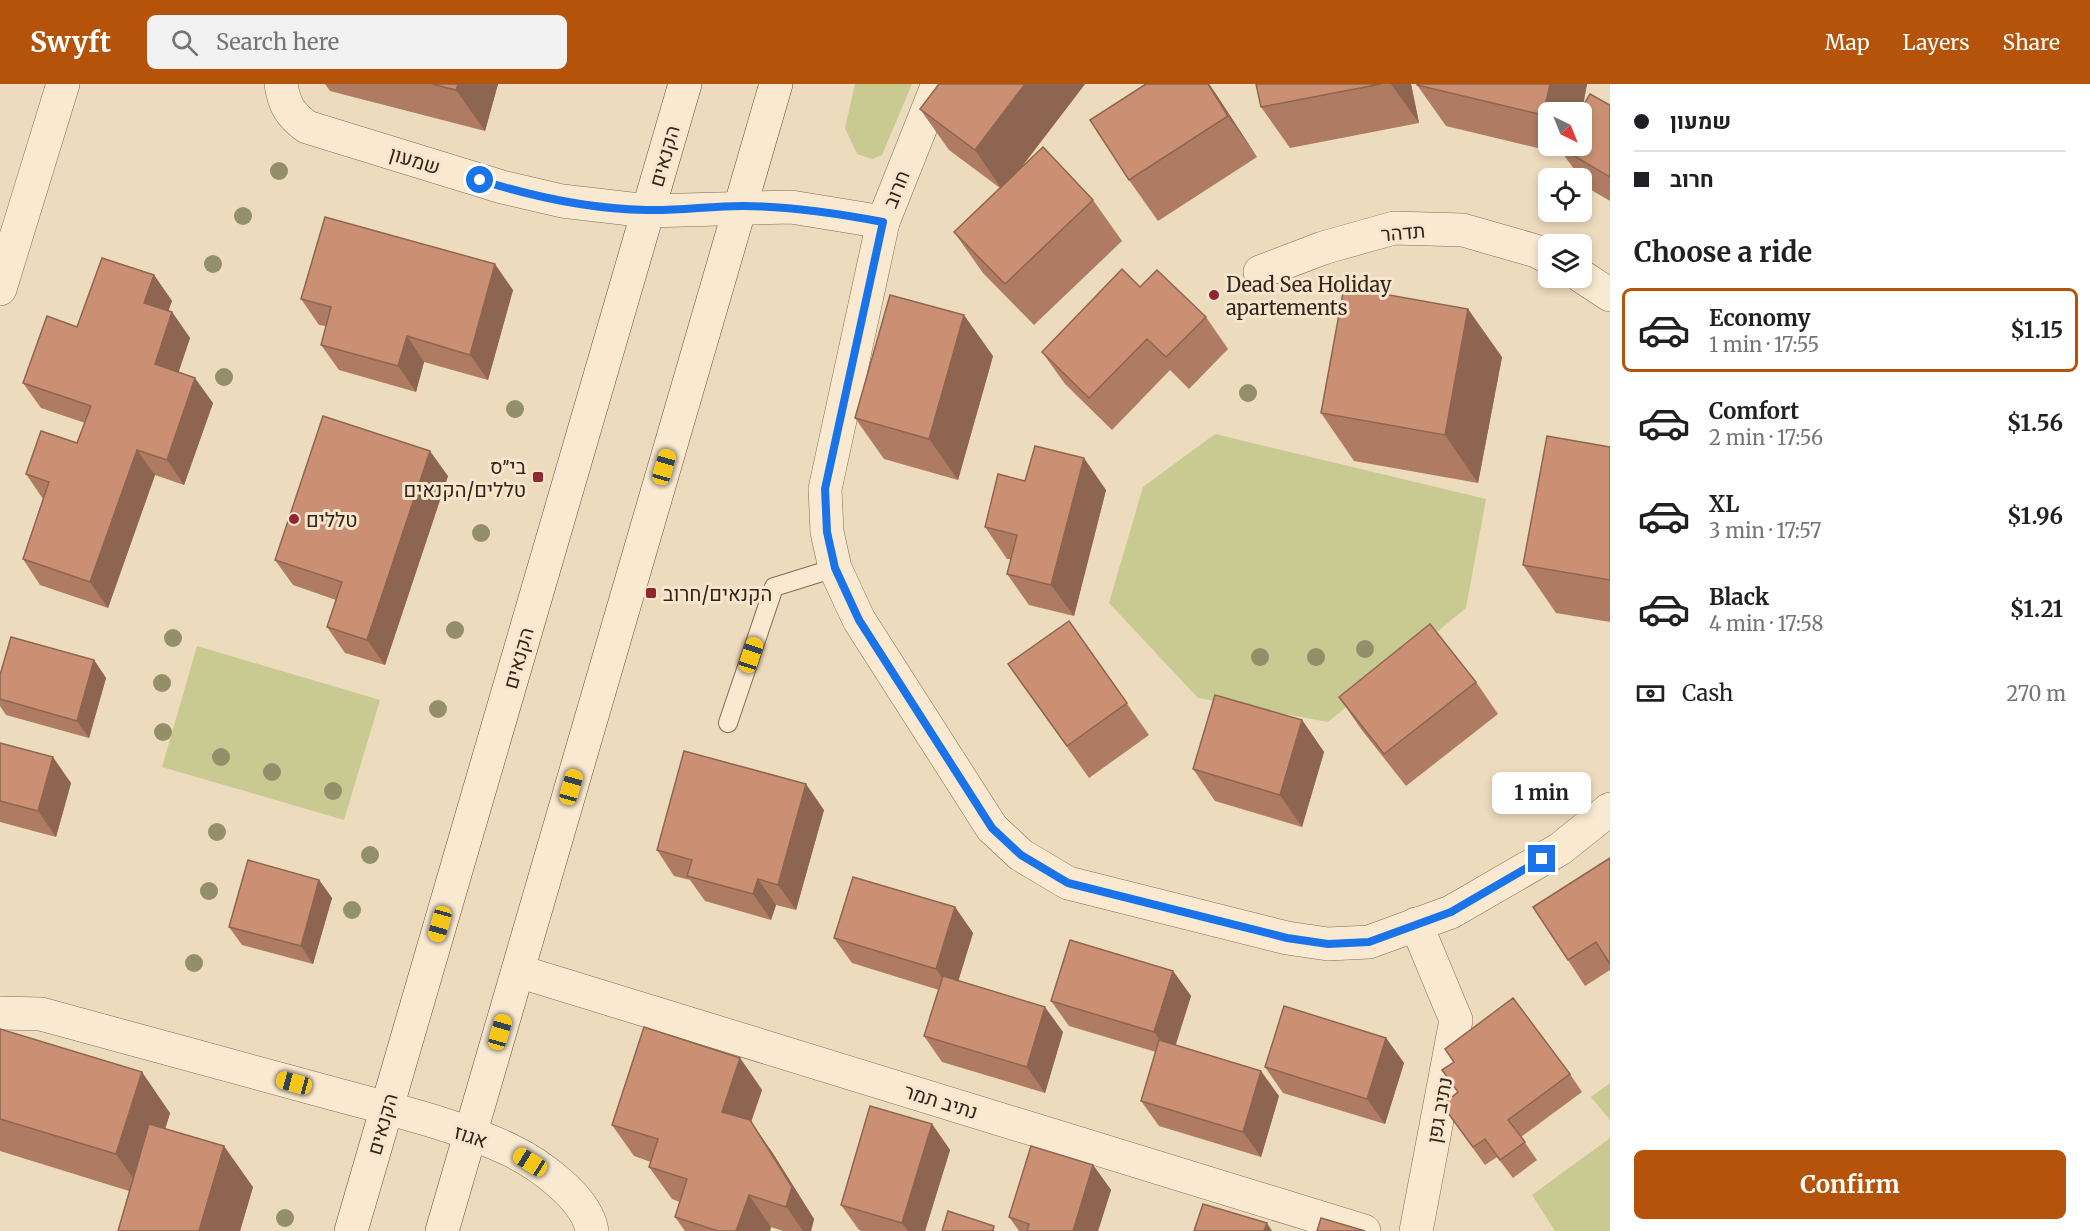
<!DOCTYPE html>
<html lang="en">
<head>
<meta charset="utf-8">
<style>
  body { margin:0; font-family:Merriweather,Heebo,serif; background:#f2f2f2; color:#202124; height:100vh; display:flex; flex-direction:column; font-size:22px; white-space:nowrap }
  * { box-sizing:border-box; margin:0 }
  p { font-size:20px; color:#757577 }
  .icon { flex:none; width:33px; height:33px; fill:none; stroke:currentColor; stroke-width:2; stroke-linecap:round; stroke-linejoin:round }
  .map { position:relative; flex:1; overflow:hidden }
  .sheet { display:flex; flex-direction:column; background:#fff; width:480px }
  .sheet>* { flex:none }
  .top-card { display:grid; align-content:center; height:132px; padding:0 24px; background:#fff }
  .needle { width:39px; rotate:137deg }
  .fabs { position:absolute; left:1538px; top:18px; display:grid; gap:12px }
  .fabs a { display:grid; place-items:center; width:54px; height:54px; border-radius:9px; background:#fff; box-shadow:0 3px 9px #0003; font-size:30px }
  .end { position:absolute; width:27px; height:27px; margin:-14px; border:8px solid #1a73e8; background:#fff; box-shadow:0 0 0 3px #fff }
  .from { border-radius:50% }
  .bubble { position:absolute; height:42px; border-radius:9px; background:#fff; box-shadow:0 3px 9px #0003; font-size:20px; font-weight:700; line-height:42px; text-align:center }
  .car { position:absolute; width:18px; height:36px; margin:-18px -9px; border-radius:8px; box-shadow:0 0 4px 2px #0007; background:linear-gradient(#f5c518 24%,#345 0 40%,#f5c518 0 76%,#345 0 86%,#f5c518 0) }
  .top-card b { display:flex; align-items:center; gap:21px; height:57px; font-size:22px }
  .top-card b+b { border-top:2px solid #e0e0e0 }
  .top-card i { width:15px; height:15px; background:#202124 }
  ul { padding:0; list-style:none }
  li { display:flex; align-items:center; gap:18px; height:84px; margin:0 12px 9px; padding:0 12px; border:3px solid transparent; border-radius:9px }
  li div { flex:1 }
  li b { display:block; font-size:22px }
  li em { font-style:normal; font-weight:700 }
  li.current { border-color:#b45309 }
  li>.icon { width:54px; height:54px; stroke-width:1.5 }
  h2 { padding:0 24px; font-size:27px; line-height:72px }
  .pay { display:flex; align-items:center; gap:15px; height:66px; padding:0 24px; font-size:22px }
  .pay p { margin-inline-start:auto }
  .cta { display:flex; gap:12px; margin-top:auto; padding:12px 24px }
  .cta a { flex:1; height:69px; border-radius:9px; background:#b45309; color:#fff; font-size:24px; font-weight:700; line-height:69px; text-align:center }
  header { display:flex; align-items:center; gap:36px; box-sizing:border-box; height:84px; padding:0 30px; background:#b45309; color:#fff }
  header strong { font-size:28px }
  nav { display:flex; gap:33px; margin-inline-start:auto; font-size:21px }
  .search { width:420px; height:54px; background:#f2f2f2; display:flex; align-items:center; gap:15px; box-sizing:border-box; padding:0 21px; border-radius:9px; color:#757577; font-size:22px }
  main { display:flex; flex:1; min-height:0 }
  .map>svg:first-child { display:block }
  .green { fill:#c9ca92 }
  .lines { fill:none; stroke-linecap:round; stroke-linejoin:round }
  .lane-casing { stroke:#856b57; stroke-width:20 }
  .street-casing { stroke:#856b57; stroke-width:34 }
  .secondary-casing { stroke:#664c3a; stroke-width:34 }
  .lane { stroke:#f8e9d0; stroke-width:18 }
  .street { stroke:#f8e9d0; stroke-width:33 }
  .secondary { stroke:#f8e9d0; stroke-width:33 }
  .tree { fill:#938f68 }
  .wall { fill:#af7c63; fill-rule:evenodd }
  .shaded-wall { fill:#8e6550 }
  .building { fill:#cb9073; stroke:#8e6550; stroke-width:1.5 }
  .route { stroke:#1a73e8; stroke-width:8 }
  .poi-dot { fill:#932731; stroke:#f5e6cd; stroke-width:2 }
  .labels { text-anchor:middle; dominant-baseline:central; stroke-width:6; stroke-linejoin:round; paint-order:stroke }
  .street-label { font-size:20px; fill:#34251b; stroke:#f5e6cd }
  .poi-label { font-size:20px; fill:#34251b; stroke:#f5e6cd; text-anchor:start }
</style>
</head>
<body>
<header>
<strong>Swyft</strong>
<div class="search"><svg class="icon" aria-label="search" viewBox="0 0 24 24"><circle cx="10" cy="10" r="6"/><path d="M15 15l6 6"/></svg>Search here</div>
<nav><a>Map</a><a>Layers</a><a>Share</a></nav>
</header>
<main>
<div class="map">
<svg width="1610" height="1147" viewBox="0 0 1610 1147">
  <rect width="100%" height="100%" fill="#eddbbd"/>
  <g class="green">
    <path d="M 855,0 L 912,0 L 882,71 L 872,75 L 857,70 L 845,44 Z"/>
    <path d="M 1215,350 L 1486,415 L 1466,524 L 1328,638 L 1198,614 L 1109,519 L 1143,403 Z"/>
    <path d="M 197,562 L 380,616 L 344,736 L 162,683 Z"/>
    <path d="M 1610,999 L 1610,1036 L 1591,1013 Z"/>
    <path d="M 1610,1054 L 1610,1147 L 1555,1147 L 1532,1111 Z"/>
  </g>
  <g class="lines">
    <defs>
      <path id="lane" d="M 728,639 L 774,503 L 835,484"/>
      <g id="street">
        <path d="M 281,0 C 284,20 290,31 307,43 L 502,103 L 562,117 L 648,127 L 791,123 L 883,138"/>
        <path d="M 938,0 L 883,138 L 825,405 L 827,448 L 835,484 L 859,536 L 992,744 L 1021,771 L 1068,799 L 1287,854 L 1328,860 L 1369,858 L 1451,828 L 1560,765 L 1610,725"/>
        <path d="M 1260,188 L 1323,164 L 1394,144 L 1463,146 L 1536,167 L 1548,173"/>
        <path d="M 1581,192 L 1610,211"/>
        <path d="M 0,205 L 63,0"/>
        <path d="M 1416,840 L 1456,936 L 1416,1147"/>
        <path d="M 518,887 L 1364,1147"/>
        <path d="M 0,929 L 41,930 C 136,956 232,982 327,1008 C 385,1024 456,1040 510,1066 C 539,1080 587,1114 592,1147"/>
      </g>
      <g id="secondary">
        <path d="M 351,1147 L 685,0"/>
        <path d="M 442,1147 L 776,0"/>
      </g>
    </defs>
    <use href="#lane" class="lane-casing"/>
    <use href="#street" class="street-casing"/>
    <use href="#secondary" class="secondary-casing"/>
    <use href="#lane" class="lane"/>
    <use href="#street" class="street"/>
    <use href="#secondary" class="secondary"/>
  </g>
  <g class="tree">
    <circle cx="279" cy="87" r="9"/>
    <circle cx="243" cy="132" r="9"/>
    <circle cx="213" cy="180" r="9"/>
    <circle cx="224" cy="293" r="9"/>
    <circle cx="1248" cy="309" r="9"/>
    <circle cx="515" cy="325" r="9"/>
    <circle cx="481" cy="449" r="9"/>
    <circle cx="455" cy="546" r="9"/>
    <circle cx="173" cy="554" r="9"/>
    <circle cx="1365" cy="565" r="9"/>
    <circle cx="1260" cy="573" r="9"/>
    <circle cx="1316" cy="573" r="9"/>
    <circle cx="162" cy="599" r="9"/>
    <circle cx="438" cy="625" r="9"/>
    <circle cx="163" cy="648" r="9"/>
    <circle cx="221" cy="673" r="9"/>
    <circle cx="272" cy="688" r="9"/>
    <circle cx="333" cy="707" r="9"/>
    <circle cx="217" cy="748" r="9"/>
    <circle cx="370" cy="771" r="9"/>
    <circle cx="209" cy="807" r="9"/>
    <circle cx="352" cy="826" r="9"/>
    <circle cx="194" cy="879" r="9"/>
    <circle cx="285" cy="1134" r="9"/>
  </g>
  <g class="wall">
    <path d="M 325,0 L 498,0 L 485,47 L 330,7 Z"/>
    <path d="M 1085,0 L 1021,84 L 1093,116 L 1122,157 L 1034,241 L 983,189 L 954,148 L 1000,104 L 949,66 L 920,25 Z"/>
    <path d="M 1146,0 L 1209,0 L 1257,73 L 1158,137 L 1129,96 Z"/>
    <path d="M 1256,0 L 1411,0 L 1419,39 L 1290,64 L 1261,23 Z"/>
    <path d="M 1417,0 L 1587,0 L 1583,22 L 1610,21 L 1610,117 L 1588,104 L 1563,70 L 1446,42 L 1417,1 ZM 1548,28 L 1581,62 L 1548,62 Z"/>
    <path d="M 154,191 L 172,217 L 168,227 L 172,228 L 190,254 L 178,288 L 213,319 L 184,401 L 155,391 L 108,524 L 40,501 L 23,475 L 43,415 L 26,390 L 77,359 L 85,339 L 41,324 L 23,299 L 77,243 Z"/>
    <path d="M 1140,203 L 1206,233 L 1228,265 L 1189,305 L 1170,286 L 1112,346 L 1065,300 L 1042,268 Z"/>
    <path d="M 513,206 L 488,296 L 424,278 L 416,308 L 339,286 L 321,261 L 326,242 L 319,241 L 301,215 Z"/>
    <path d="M 993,272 L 958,396 L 884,375 L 855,334 Z"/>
    <path d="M 1502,273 L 1478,399 L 1354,377 L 1321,329 Z"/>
    <path d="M 1610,363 L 1610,538 L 1556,529 L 1523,481 Z"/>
    <path d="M 448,392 L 385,581 L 345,569 L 327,543 L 336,516 L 293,501 L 275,476 Z"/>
    <path d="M 1025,397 L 1106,406 L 1074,532 L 1029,521 L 1007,490 L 1011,475 L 1007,475 L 985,443 Z"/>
    <path d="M 1069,537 L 1149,651 L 1089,694 L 1008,580 Z"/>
    <path d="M 94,576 L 106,594 L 89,654 L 6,631 L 0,622 L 0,591 Z"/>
    <path d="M 1476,598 L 1498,630 L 1406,702 L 1361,645 L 1339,613 Z"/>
    <path d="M 1302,636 L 1324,668 L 1302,743 L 1215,717 L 1193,685 Z"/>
    <path d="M 0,659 L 71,699 L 56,753 L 0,738 Z"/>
    <path d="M 824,726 L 796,826 L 776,821 L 771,836 L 705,817 L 690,796 L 674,792 L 657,766 Z"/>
    <path d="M 1610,774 L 1610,886 L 1585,902 L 1568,876 Z"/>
    <path d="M 319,796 L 332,814 L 313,880 L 242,861 L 229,843 Z"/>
    <path d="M 955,823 L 973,849 L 958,897 L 1063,948 L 1045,1009 L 942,978 L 924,952 L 939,906 L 852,879 L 834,854 Z"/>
    <path d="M 1173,887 L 1191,912 L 1175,961 L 1279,1012 L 1261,1073 L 1159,1042 L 1141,1017 L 1156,968 L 1069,942 L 1051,917 Z"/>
    <path d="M 0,945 L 170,1029 L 165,1045 L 253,1103 L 240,1147 L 118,1147 L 129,1107 L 0,1067 Z"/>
    <path d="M 1386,954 L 1404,979 L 1385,1040 L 1283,1009 L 1265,983 Z"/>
    <path d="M 740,974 L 762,1006 L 751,1038 L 772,1068 L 814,1135 L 811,1147 L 783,1147 L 771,1143 L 770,1147 L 685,1147 L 675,1133 L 680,1118 L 672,1115 L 649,1083 L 651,1078 L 634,1072 L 612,1041 Z"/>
    <path d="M 1442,986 L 1570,990 L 1582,1008 L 1521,1053 L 1537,1076 L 1513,1094 L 1497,1073 L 1485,1081 L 1442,1021 L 1458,1008 Z"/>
    <path d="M 932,1040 L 950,1066 L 925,1147 L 862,1147 L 859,1146 L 841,1121 Z"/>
    <path d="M 1093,1081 L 1111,1106 L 1098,1147 L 1019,1147 L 1009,1133 Z"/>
  </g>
  <g class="shaded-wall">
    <path d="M 458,0 L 498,0 L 485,47 L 456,6 Z"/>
    <path d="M 1025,0 L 1085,0 L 1003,107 L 975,66 Z"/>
    <path d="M 1208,0 L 1209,0 L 1218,13 L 1257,73 L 1228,32 Z"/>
    <path d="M 1391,0 L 1411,0 L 1419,39 Z"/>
    <path d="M 1550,0 L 1587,0 L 1581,31 L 1581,28 L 1548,28 L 1548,37 L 1543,31 Z"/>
    <path d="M 495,180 L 513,206 L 488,296 L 470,271 Z"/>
    <path d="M 154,191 L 172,217 L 162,244 L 144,219 Z"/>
    <path d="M 1468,225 L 1502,273 L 1478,399 L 1445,351 Z"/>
    <path d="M 172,228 L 190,254 L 173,305 L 155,280 Z"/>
    <path d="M 964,231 L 993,272 L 958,396 L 929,355 Z"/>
    <path d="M 407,252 L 424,278 L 416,308 L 398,282 Z"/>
    <path d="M 195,294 L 213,319 L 184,401 L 167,376 Z"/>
    <path d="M 137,366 L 155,391 L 108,524 L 90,498 Z"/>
    <path d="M 430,367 L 448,392 L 385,581 L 367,556 Z"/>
    <path d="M 1084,374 L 1106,406 L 1074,532 L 1051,501 Z"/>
    <path d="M 94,576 L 106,594 L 89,654 L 77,637 Z"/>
    <path d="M 1302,636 L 1324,668 L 1302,743 L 1280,711 Z"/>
    <path d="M 53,673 L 71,699 L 56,753 L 38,727 Z"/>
    <path d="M 806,700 L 824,726 L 796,826 L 778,801 Z"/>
    <path d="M 758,795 L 776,821 L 771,836 L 753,810 Z"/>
    <path d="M 319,796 L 332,814 L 313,880 L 301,862 Z"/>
    <path d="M 955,823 L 973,849 L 954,911 L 936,885 Z"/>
    <path d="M 1173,887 L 1191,912 L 1172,973 L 1154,948 Z"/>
    <path d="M 1045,923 L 1063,948 L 1045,1009 L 1027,983 Z"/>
    <path d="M 1386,954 L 1404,979 L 1385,1040 L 1367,1015 Z"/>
    <path d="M 740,974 L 762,1006 L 751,1038 L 772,1068 L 814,1135 L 811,1147 L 803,1147 L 722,1028 Z"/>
    <path d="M 1261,987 L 1279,1012 L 1261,1073 L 1243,1048 Z"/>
    <path d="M 142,988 L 170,1029 L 145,1111 L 116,1070 Z"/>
    <path d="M 932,1040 L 950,1066 L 925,1147 L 908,1147 L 902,1139 Z"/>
    <path d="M 224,1062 L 253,1103 L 240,1147 L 199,1147 Z"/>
    <path d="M 1093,1081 L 1111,1106 L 1098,1147 L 1073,1147 Z"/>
    <path d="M 749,1111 L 771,1143 L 770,1147 L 736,1147 Z"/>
    <path d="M 1267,1139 L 1272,1147 L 1264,1147 Z"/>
  </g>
  <g class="building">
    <path d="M 432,0 L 458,0 L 456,6 Z"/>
    <path d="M 939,0 L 1025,0 L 975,66 L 920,25 Z"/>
    <path d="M 1146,0 L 1208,0 L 1228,32 L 1129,96 L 1090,36 Z"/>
    <path d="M 1256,0 L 1381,0 L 1261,23 Z"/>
    <path d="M 1417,0 L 1550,0 L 1543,31 L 1417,1 Z"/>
    <path d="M 1590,10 L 1610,21 L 1610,93 L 1559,63 L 1560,62 L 1581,62 L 1581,28 L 1579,28 Z"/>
    <path d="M 1043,63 L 1093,116 L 1005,200 L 954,148 Z"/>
    <path d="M 325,133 L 495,180 L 470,271 L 407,252 L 398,282 L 321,261 L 331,223 L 301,215 Z"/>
    <path d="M 102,174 L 154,191 L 144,219 L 172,228 L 155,280 L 195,294 L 167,376 L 137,366 L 90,498 L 23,475 L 49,398 L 26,390 L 41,347 L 77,359 L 91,322 L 23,299 L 47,232 L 77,243 Z"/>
    <path d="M 1122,185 L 1140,203 L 1157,186 L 1206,233 L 1166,273 L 1147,255 L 1089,314 L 1042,268 Z"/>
    <path d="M 1344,203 L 1468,225 L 1445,351 L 1321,329 Z"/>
    <path d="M 890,211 L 964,231 L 929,355 L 855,334 Z"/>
    <path d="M 323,332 L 430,367 L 367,556 L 327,543 L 342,498 L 275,476 Z"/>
    <path d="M 1547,352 L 1610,363 L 1610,496 L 1523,481 Z"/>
    <path d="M 1035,362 L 1084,374 L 1051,501 L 1007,490 L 1017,451 L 985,443 L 998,390 L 1025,397 Z"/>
    <path d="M 1069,537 L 1127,619 L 1067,662 L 1008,580 Z"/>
    <path d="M 1430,540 L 1476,598 L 1384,670 L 1339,613 Z"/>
    <path d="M 11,553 L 94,576 L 77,637 L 0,615 L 0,591 Z"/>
    <path d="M 1215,611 L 1302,636 L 1280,711 L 1193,685 Z"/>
    <path d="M 0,659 L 53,673 L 38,727 L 0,717 Z"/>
    <path d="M 684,667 L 806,700 L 778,801 L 758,795 L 753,810 L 687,792 L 692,776 L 657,766 Z"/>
    <path d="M 1610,774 L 1610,880 L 1596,858 L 1568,876 L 1533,823 Z"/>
    <path d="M 248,776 L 319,796 L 301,862 L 229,843 Z"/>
    <path d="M 853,793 L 955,823 L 936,885 L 834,854 Z"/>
    <path d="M 1070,856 L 1173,887 L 1154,948 L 1051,917 Z"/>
    <path d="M 943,892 L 1045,923 L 1027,983 L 924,952 Z"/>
    <path d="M 1513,914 L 1570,990 L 1508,1036 L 1525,1058 L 1500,1076 L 1485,1055 L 1473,1063 L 1442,1021 L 1458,1008 L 1442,986 L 1454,978 L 1445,965 Z"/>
    <path d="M 1284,922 L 1386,954 L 1367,1015 L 1265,983 Z"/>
    <path d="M 644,943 L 740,974 L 722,1028 L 750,1036 L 792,1103 L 786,1123 L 749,1111 L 736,1147 L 718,1147 L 675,1133 L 687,1095 L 649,1083 L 658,1055 L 612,1041 Z"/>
    <path d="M 0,945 L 142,988 L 116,1070 L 0,1035 Z"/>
    <path d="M 1159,956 L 1261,987 L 1243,1048 L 1141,1017 Z"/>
    <path d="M 870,1022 L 932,1040 L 902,1139 L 841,1121 Z"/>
    <path d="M 149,1040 L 224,1062 L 199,1147 L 118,1147 Z"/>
    <path d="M 1031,1062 L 1093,1081 L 1073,1147 L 1027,1147 L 1029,1140 L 1009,1133 Z"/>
    <path d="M 1203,1120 L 1267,1139 L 1264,1147 L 1194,1147 Z"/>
    <path d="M 948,1127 L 994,1142 L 993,1147 L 942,1147 Z"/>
    <path d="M 1321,1134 L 1365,1147 L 1317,1147 Z"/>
  </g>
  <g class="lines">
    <path class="route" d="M 480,96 C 534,113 590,125 646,126 C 678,127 710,122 742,122 C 790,122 836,129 883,138 L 825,405 L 827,448 L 835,484 L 859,536 L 992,744 L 1021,771 L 1068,799 L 1287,854 L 1328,860 L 1369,858 L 1451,828 L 1542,775"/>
  </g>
  <g class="poi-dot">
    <circle cx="1214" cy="211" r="6"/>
    <rect x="532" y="387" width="12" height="12" rx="3"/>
    <circle cx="294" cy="435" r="6"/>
    <rect x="645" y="503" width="12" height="12" rx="3"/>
  </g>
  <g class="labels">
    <g class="street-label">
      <text transform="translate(664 72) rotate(-74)">הקנאים</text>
      <text transform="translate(415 76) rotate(17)">שמעון</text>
      <text transform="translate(896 105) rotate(-68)">חרוב</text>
      <text transform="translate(1403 148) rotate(-5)">תדהר</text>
      <text transform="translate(518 574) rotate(-74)">הקנאים</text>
      <text transform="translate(941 1017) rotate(17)">נתיב תמר</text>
      <text transform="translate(1439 1026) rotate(-80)">נתיב גפן</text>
      <text transform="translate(382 1040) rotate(-74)">הקנאים</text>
      <text transform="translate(471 1052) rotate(19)">אגוז</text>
    </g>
    <g class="poi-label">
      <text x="1226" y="200">Dead Sea Holiday<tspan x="1226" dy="23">apartements</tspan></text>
      <text x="526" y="382" text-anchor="end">בי״ס<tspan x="526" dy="23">טללים/הקנאים</tspan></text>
      <text x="306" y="435">טללים</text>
      <text x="663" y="509">הקנאים/חרוב</text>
    </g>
  </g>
</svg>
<div class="fabs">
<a><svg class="needle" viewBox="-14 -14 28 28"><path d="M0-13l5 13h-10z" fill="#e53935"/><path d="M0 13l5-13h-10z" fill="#757577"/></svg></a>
<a><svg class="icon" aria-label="locate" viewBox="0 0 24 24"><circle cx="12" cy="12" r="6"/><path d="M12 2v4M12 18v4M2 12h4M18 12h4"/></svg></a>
<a><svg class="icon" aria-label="layers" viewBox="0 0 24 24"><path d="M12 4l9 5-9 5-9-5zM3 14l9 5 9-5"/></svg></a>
</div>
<i class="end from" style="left:480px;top:96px"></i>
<i class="end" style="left:1542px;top:775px"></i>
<div class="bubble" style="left:1492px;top:688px;width:99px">1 min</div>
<i class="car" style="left:664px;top:383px;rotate:16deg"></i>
<i class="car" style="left:751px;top:571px;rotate:18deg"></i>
<i class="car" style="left:571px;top:703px;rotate:16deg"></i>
<i class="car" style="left:440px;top:840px;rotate:196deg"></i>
<i class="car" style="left:500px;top:948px;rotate:16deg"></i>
<i class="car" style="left:294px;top:999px;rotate:285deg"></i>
<i class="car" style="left:530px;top:1078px;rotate:302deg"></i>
</div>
<section class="sheet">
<div class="top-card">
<b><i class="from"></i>שמעון</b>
<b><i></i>חרוב</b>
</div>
<h2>Choose a ride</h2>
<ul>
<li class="current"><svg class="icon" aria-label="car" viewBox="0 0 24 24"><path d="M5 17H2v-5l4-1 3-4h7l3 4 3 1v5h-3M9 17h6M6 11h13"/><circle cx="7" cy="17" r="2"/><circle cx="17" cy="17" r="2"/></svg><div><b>Economy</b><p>1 min · 17:55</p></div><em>$1.15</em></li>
<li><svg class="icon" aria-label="car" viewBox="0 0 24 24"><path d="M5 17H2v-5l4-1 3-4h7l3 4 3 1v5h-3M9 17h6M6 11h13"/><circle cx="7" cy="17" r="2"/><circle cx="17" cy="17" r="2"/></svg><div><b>Comfort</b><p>2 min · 17:56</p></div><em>$1.56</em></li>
<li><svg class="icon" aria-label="car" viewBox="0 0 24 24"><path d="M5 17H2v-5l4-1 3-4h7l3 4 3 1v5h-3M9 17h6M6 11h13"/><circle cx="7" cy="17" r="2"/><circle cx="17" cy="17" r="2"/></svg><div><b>XL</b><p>3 min · 17:57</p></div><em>$1.96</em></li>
<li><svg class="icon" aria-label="car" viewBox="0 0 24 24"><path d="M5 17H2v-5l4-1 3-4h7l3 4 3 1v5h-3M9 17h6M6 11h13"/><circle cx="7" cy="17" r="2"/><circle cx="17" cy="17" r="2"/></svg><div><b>Black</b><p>4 min · 17:58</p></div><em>$1.21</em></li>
</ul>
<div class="pay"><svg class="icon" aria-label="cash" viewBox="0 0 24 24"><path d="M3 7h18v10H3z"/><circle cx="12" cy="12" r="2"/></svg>Cash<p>270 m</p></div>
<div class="cta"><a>Confirm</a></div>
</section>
</main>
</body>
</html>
